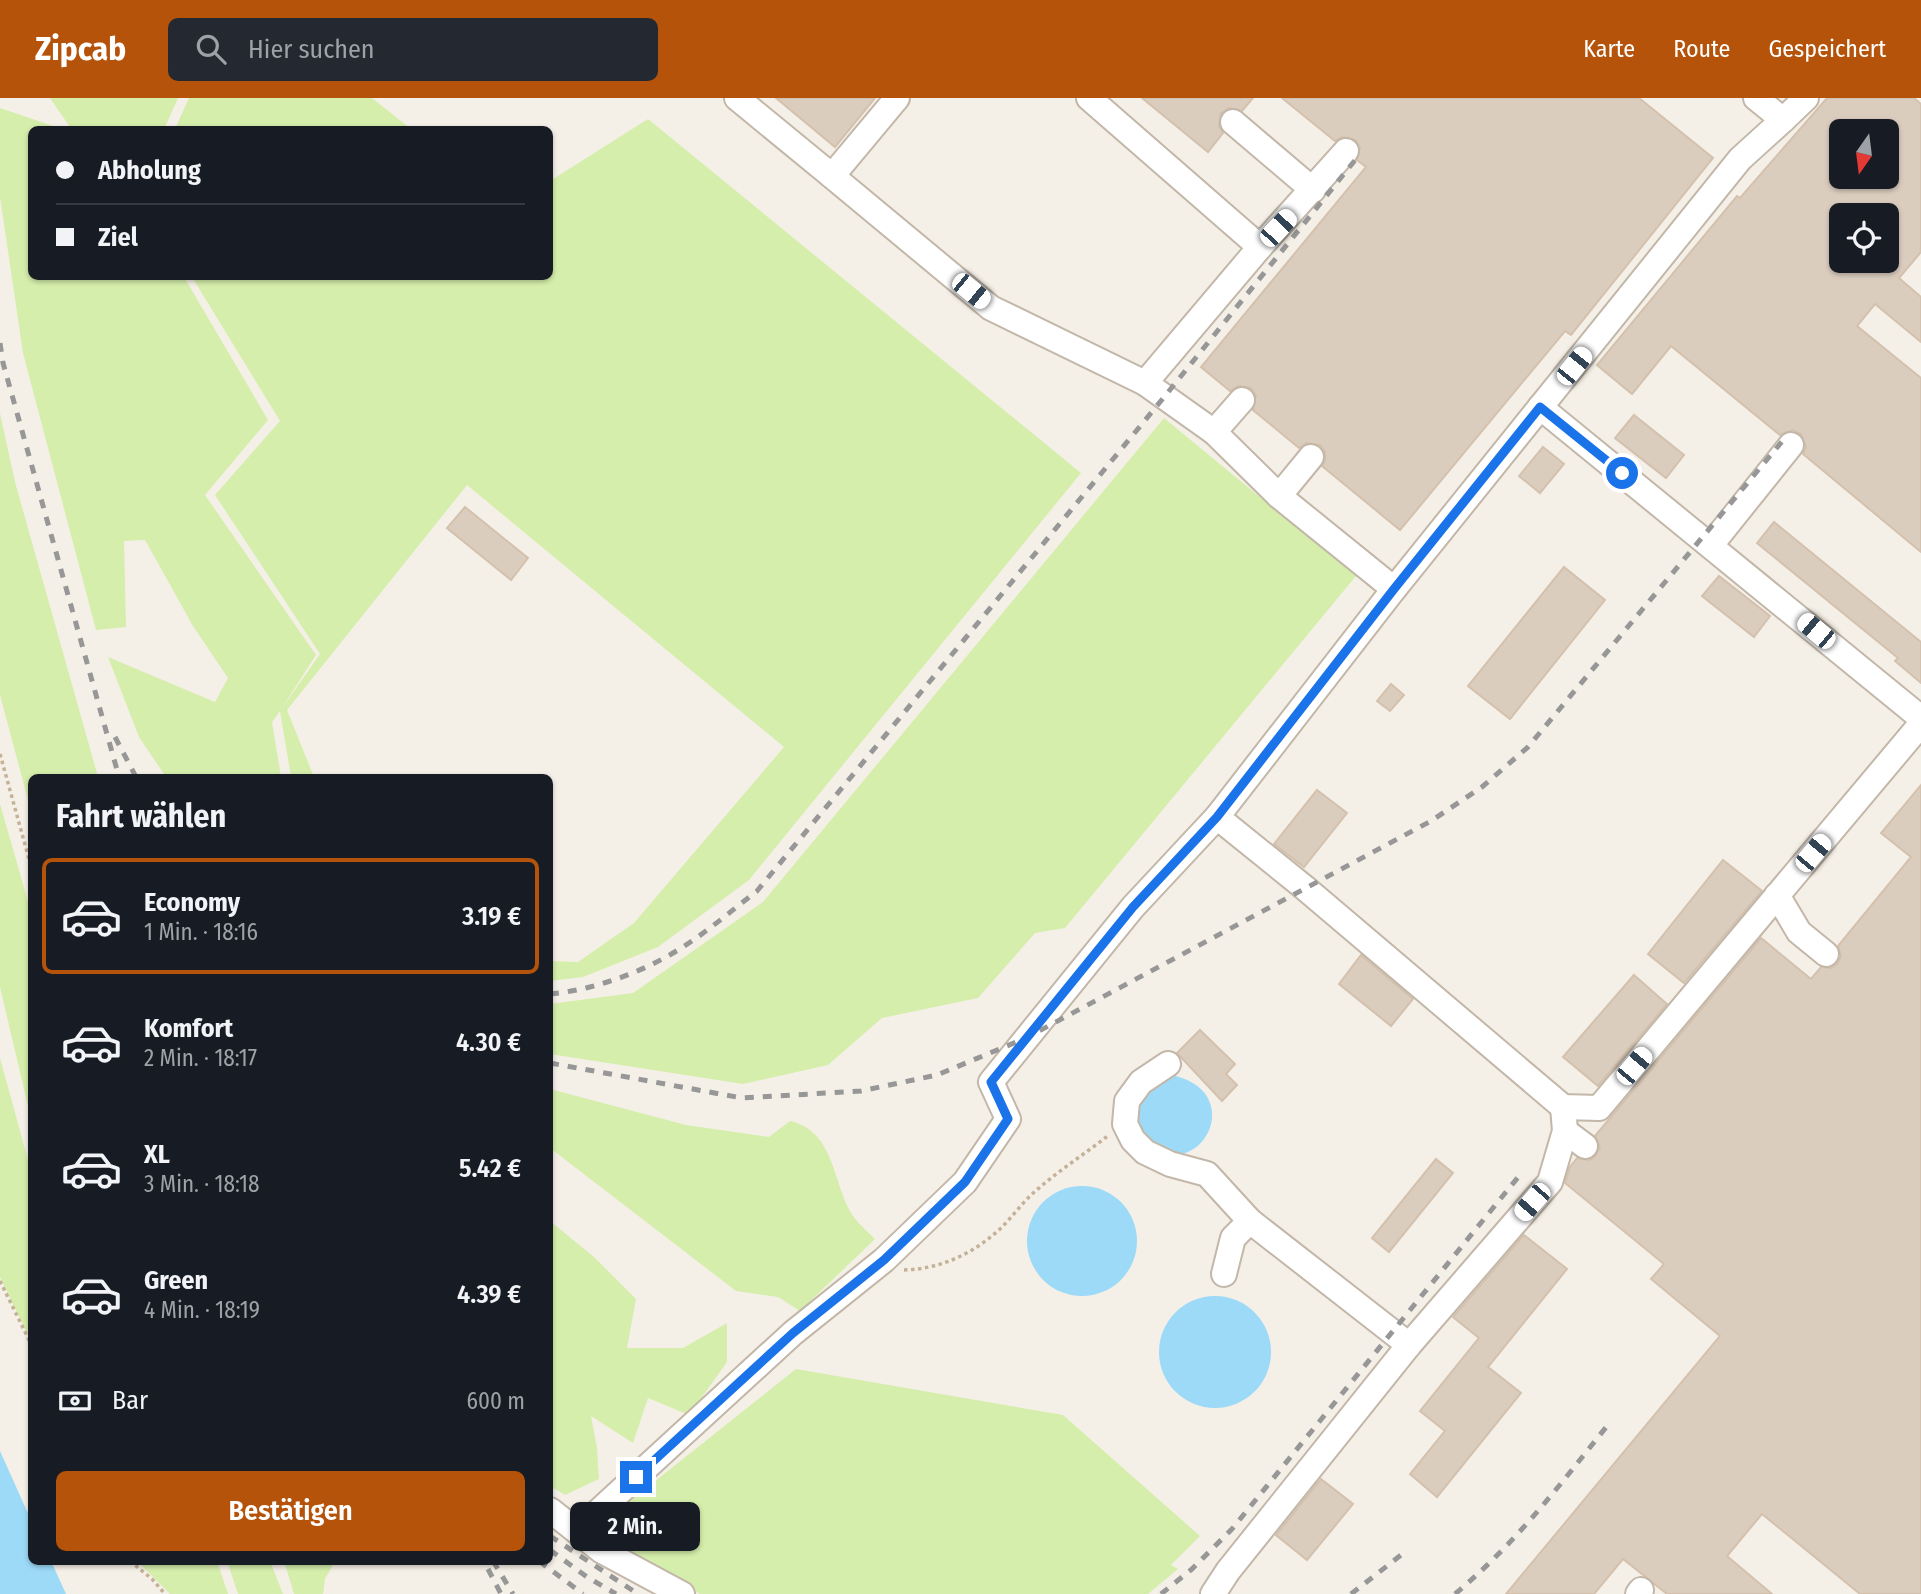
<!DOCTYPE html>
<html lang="de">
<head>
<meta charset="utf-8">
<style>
  body { margin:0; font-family:"Fira Sans Condensed",sans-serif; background:#242831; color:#f1f3f6; height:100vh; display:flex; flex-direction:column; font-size:26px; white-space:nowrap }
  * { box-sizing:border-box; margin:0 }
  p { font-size:23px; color:#9ea1a6 }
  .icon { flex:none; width:38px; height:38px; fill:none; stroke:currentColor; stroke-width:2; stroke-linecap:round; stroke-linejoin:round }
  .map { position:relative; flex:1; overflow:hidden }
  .drawer { position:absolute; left:28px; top:676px; width:525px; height:791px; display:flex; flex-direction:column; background:#171b24; border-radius:10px; box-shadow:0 2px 5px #0004 }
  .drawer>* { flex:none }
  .hud { position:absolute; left:28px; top:28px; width:525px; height:154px; border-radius:10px; box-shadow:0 2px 5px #0004; display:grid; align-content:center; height:154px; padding:0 28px; background:#171b24 }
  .needle { width:46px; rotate:194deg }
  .tools { position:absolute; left:1829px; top:21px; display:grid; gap:14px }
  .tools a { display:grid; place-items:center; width:70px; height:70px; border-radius:10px; background:#171b24; box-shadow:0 2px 5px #0004; font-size:35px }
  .end { position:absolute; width:32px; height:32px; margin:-16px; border:9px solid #1a73e8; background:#fff; box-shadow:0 0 0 4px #fff }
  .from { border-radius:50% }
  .bubble { position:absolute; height:49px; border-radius:10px; background:#171b24; box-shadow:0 2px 5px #0004; font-size:23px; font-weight:600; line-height:49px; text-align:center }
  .car { position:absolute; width:21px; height:42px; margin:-21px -10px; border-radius:9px; box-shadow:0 0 5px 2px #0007; background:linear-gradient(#fff 24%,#345 0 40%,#fff 0 76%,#345 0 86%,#fff 0) }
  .hud b { display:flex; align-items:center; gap:24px; height:66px; font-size:26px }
  .hud b+b { border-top:2px solid #363941 }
  .hud i { width:18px; height:18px; background:#f1f3f6 }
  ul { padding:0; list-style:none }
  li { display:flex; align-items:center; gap:21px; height:116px; margin:0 14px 10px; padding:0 14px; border:4px solid transparent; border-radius:10px }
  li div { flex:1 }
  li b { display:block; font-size:26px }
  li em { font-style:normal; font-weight:600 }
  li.on { border-color:#b45309 }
  li>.icon { width:63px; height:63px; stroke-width:1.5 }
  h2 { padding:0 28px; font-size:32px; line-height:84px }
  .pay { display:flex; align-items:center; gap:18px; height:77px; padding:0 28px; font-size:26px }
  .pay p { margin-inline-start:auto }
  .action { display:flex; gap:14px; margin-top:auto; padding:14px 28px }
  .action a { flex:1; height:80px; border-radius:10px; background:#b45309; color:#fff; font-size:28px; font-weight:600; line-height:80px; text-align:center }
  header { display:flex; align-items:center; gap:42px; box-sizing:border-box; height:98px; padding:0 35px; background:#b45309; color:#fff }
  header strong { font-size:33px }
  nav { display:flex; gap:38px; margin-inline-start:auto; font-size:24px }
  .search { width:490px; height:63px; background:#242831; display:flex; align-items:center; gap:18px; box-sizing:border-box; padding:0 24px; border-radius:10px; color:#9ea1a6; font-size:26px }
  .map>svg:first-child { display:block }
  .green { fill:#d5eeab }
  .water { fill:#9cdaf8 }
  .building { fill:#dbcdbe; stroke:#d4c1ad; stroke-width:2; fill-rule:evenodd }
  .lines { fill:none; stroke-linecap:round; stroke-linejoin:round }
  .minor-casing { stroke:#c2b7a8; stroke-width:28 }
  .path { stroke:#c5b197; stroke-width:3.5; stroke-dasharray:3.5 3.5; stroke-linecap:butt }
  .minor { stroke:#fff; stroke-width:24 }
  .rail { stroke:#979797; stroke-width:5; stroke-dasharray:9 9; stroke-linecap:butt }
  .route { stroke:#1a73e8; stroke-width:9 }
</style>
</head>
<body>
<header>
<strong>Zipcab</strong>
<div class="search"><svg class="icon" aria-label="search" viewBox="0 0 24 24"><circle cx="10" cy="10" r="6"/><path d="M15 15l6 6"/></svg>Hier suchen</div>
<nav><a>Karte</a><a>Route</a><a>Gespeichert</a></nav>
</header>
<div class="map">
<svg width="1921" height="1496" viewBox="0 0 1921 1496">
  <rect width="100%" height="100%" fill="#f5f0e7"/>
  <g class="green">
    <path d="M 50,0 L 178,0 L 164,31 L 72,32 Z"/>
    <path d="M 189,0 L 372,0 L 411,31 L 175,31 Z"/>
    <path d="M 0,10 L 62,31 L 32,32 L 32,178 L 184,179 L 268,322 L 205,397 L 316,557 L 280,613 L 320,556 L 215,397 L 280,323 L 192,179 L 550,178 L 550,83 L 648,21 L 1081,375 L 749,782 L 658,849 L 583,879 L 550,883 L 550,863 L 578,864 L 634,825 L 784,649 L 467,387 L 287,612 L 314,679 L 291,679 L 280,613 L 272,624 L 281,679 L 166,679 L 139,639 L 108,559 L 215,604 L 228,580 L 193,528 L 145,442 L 124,443 L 126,529 L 96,532 L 23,255 L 0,99 Z"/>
    <path d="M 0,315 L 15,384 L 98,679 L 32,679 L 31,713 L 0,597 Z"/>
    <path d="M 1164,320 L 1356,478 L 1065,830 L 1035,835 L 978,900 L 882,920 L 828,967 L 743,986 L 550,956 L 550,906 L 633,895 L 763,804 Z"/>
    <path d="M 0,706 L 31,814 L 31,1021 L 0,889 Z"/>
    <path d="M 0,960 L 31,1073 L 31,1244 L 0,1179 Z"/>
    <path d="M 550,991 L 686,1027 L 769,1039 L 790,1023 C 833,1033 832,1079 850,1113 C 855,1123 867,1133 875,1141 L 800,1213 L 778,1199 L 736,1193 L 550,1050 Z"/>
    <path d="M 550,1123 L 594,1159 L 636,1201 L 627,1250 L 683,1250 L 727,1225 L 727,1264 L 689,1317 L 648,1300 L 633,1345 L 591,1318 L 597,1350 L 599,1381 L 565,1397 L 550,1388 Z"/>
    <path d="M 796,1271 L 1063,1317 L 1200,1438 L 1171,1467 L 1178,1471 L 1148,1496 L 700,1496 L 608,1444 L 608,1432 L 620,1411 Z"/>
    <path d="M 137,1463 L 217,1463 L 228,1496 L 170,1496 Z"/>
    <path d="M 227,1463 L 270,1463 L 283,1496 L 238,1496 Z"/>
    <path d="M 284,1463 L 335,1463 L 325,1481 L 323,1496 L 294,1496 Z"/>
  </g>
  <g class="water">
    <path d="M 1176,978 C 1242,996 1206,1072 1161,1054 C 1153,1051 1144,1039 1137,1032 L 1138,1000 L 1161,980 Z"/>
    <circle cx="1082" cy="1143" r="55"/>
    <circle cx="1215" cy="1254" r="56"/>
    <path d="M 0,1353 L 31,1422 L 32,1463 L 51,1463 L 66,1496 L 0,1496 Z"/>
  </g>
  <g class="building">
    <path d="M 776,0 L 875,0 L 835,49 Z"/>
    <path d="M 1142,0 L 1253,0 L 1242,13 L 1229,10 L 1221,15 L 1219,28 L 1223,35 L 1208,54 Z"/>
    <path d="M 1282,0 L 1639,0 L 1713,60 L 1571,237 L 1565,233 L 1400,432 L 1322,368 L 1325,362 L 1325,354 L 1320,347 L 1306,345 L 1299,350 L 1253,312 L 1256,298 L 1251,290 L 1238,288 L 1230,293 L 1201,269 L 1366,69 L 1357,62 L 1360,49 L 1355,42 L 1342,39 L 1335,43 Z"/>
    <path d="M 1827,0 L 1914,0 L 1921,6 L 1921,154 L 1899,180 L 1921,199 L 1921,244 L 1875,206 L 1857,228 L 1921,280 L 1921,454 L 1803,356 L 1806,349 L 1801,336 L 1793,332 L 1780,337 L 1671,248 L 1632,296 L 1597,267 L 1737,98 L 1740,100 ZM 1841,33 L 1886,33 L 1886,79 L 1841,79 ZM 1841,117 L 1886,117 L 1886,163 L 1841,163 Z"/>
    <path d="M 1634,317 L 1684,357 L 1666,380 L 1615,340 Z"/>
    <path d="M 1543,349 L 1564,366 L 1540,395 L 1519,378 Z"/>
    <path d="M 465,409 L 528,460 L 511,482 L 447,430 Z"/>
    <path d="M 1774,424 L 1921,544 L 1921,585 L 1895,563 L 1898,560 L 1757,445 Z"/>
    <path d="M 1564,469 L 1605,502 L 1510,621 L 1468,588 Z"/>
    <path d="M 1719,478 L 1770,518 L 1754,539 L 1702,498 Z"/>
    <path d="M 1391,586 L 1404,597 L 1390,613 L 1377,603 Z"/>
    <path d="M 1921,687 L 1921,1496 L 1860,1496 L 1762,1416 L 1727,1458 L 1772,1496 L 1667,1496 L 1623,1461 L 1594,1496 L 1506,1496 L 1720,1238 L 1651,1181 L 1664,1166 L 1565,1085 L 1570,1069 L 1577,1060 L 1590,1062 L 1596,1057 L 1600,1049 L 1595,1038 L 1761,840 L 1811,881 L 1821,869 L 1831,870 L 1837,866 L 1841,858 L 1838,848 L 1911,759 L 1881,735 Z"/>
    <path d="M 1317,692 L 1347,715 L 1304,769 L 1274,746 Z"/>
    <path d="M 1723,762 L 1762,793 L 1684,885 L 1648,856 Z"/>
    <path d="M 1361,857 L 1413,901 L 1391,928 L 1339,886 Z"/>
    <path d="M 1634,877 L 1667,906 L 1598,988 L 1563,959 Z"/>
    <path d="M 1200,932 L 1235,966 L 1226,976 L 1237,987 L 1222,1003 L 1177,955 Z"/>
    <path d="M 1436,1061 L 1453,1075 L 1389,1154 L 1372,1140 Z"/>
    <path d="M 1524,1137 L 1567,1171 L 1488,1269 L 1521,1295 L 1437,1399 L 1410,1376 L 1445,1333 L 1420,1313 L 1479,1240 L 1453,1219 Z"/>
    <path d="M 1321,1381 L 1353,1406 L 1307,1462 L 1276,1437 Z"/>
  </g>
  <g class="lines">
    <defs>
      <g id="minor">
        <path d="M 737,0 L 832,78 L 897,0"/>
        <path d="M 1089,0 L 1260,149 L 1346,53"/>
        <path d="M 1756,0 L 1783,22 L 1806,0"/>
        <path d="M 1233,24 L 1313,92"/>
        <path d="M 832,78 L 991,210 L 1145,285"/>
        <path d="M 1260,149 L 1145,285 L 1214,334 L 1279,398 L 1394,491 L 1740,61 L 1783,22"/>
        <path d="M 1540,309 L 1921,620"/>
        <path d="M 1214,334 L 1242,302"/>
        <path d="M 1279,398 L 1311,359"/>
        <path d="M 1711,447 L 1791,347"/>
        <path d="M 1394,491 L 1217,719 L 1305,790 L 1563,1009 L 1599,1010 L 1921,626"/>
        <path d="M 1777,797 L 1799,834 L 1826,856"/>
        <path d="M 1168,966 L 1141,984 L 1127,1003 L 1125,1026 L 1133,1042 L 1145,1054 L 1170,1066 L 1207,1076 L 1250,1123 L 1409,1247"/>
        <path d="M 1565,1033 L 1585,1048"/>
        <path d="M 1224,1176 L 1233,1140 L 1250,1123"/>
        <path d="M 550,1412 L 602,1453 L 682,1496"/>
        <path d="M 577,1433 L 793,1235 L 884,1162 L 965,1084 L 1008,1021 L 991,984 L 1133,809 L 1217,719"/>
        <path d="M 1213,1496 L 1228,1473 L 1409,1247 L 1550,1084 L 1565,1033 L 1563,1009"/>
        <path d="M 1638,1496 L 1641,1492"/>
      </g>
    </defs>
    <use href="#minor" class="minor-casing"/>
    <g class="path">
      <path d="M 0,656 L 32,772"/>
      <path d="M 904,1172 C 941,1171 975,1155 1002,1129 C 1014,1117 1025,1101 1039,1090 C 1061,1071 1086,1055 1109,1037"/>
      <path d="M 0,1183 L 29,1242 L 32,1253"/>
      <path d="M 130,1463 L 152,1481 L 165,1496"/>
    </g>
    <use href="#minor" class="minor"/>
    <g class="rail">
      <path d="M 0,245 L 3,265 L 119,679"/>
      <path d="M 115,639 L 136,679"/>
      <path d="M 550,896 C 593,892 641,875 678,852 C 706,835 731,813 757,793 L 1165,298 L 1356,61"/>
      <path d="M 550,965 L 742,1000 L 861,993 L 937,977 L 1026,940 L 1431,723 L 1482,689 L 1528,649 L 1784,341"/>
      <path d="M 550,1438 L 638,1496"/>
      <path d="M 550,1452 L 587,1479 L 616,1496"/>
      <path d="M 493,1463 L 513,1496"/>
      <path d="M 539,1463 L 583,1496"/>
      <path d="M 488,1471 L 501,1496"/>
      <path d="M 1161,1496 L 1192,1471 L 1232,1431 L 1519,1078"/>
      <path d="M 1351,1496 L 1405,1454"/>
      <path d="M 1455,1496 C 1515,1446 1559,1388 1607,1328"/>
    </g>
  </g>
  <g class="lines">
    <path class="route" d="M 636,1379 L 793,1235 L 884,1162 L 965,1084 L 1008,1021 L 991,984 L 1133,809 L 1217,719 L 1394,491 L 1540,309 L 1622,375"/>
  </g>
</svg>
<div class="tools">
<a><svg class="needle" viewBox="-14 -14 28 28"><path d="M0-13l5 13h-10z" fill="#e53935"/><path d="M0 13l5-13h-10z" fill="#9ea1a6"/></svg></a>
<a><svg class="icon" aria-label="locate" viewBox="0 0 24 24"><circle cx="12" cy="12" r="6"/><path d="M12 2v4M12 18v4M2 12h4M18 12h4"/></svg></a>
</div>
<i class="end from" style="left:1622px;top:375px"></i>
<i class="end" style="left:636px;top:1379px"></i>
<div class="bubble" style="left:570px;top:1404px;width:130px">2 Min.</div>
<i class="car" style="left:1278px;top:130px;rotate:43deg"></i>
<i class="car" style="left:971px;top:193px;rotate:129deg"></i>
<i class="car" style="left:1574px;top:268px;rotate:39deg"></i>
<i class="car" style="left:1816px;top:533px;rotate:310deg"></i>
<i class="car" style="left:1813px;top:755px;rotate:40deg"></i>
<i class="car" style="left:1634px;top:968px;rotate:40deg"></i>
<i class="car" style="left:1532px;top:1104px;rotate:221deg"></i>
<div class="hud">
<b><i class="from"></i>Abholung</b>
<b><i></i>Ziel</b>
</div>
<section class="drawer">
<h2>Fahrt wählen</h2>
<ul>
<li class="on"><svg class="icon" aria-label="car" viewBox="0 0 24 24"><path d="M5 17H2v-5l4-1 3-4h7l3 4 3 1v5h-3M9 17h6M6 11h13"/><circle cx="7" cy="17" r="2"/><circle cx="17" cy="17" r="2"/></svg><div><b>Economy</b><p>1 Min. · 18:16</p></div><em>3.19 €</em></li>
<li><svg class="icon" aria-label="car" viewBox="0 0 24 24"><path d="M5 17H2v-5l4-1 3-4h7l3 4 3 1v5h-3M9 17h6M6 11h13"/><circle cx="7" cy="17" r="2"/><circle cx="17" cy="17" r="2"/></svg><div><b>Komfort</b><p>2 Min. · 18:17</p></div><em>4.30 €</em></li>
<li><svg class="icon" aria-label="car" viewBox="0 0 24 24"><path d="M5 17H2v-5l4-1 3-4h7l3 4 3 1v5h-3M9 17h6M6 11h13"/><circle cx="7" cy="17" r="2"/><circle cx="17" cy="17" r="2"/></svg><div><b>XL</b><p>3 Min. · 18:18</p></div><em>5.42 €</em></li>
<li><svg class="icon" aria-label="car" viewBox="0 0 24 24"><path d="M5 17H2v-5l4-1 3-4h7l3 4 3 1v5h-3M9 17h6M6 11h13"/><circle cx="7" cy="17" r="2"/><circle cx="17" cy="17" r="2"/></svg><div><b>Green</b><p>4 Min. · 18:19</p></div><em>4.39 €</em></li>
</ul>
<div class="pay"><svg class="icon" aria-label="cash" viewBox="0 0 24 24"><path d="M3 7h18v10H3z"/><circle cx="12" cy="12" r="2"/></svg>Bar<p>600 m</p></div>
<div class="action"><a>Bestätigen</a></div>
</section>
</div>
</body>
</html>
